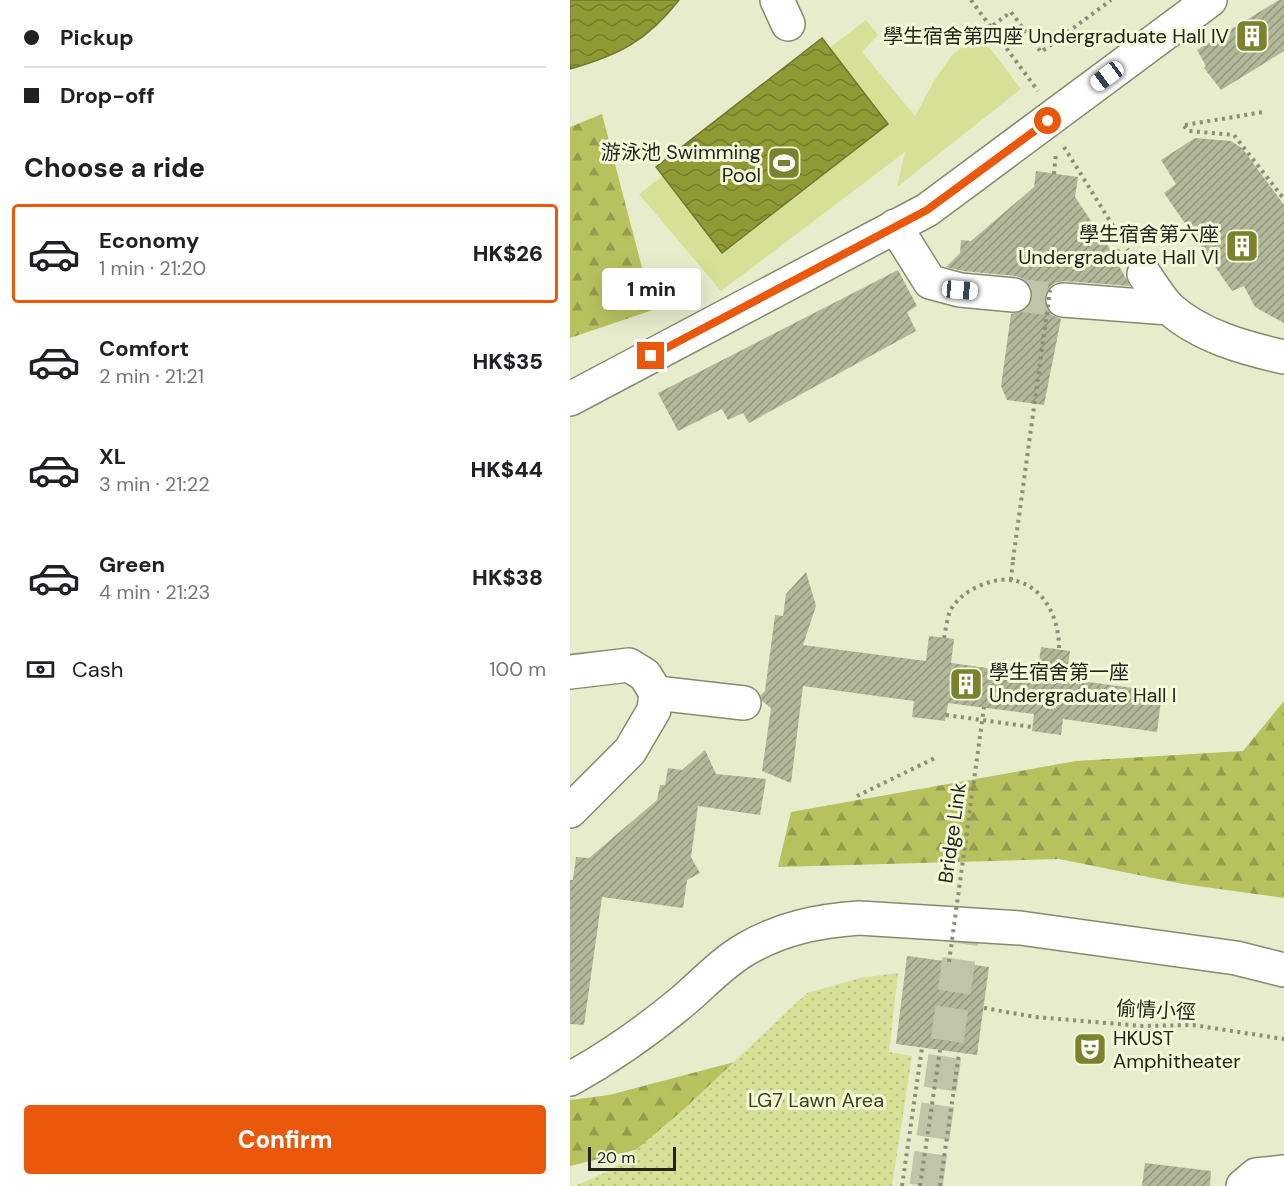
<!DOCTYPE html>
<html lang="en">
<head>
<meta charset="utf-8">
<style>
  body { margin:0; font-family:"DM Sans","Noto Sans TC",sans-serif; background:#f6f6f6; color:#202124; height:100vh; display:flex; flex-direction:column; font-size:22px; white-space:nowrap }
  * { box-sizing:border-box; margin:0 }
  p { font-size:20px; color:#757577 }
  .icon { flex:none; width:33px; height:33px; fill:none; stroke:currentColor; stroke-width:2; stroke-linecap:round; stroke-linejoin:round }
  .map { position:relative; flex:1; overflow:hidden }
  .side { display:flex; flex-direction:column; background:#fff; width:570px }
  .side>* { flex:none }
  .hud { display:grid; align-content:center; height:132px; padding:0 24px; background:#fff }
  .scale { position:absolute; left:18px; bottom:15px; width:88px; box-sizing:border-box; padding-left:6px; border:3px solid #23251a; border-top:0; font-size:16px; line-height:21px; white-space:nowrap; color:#23251a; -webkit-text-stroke:4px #f4f9da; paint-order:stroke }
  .end { position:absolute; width:27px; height:27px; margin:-14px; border:8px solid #ea580c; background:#fff; box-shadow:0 0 0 3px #fff }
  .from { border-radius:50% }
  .bubble { position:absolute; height:42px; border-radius:6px; background:#fff; box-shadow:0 6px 24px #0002; font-size:20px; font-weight:800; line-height:42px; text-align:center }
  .car { position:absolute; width:18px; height:36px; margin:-18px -9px; border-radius:8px; box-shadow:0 0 4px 2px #0007; background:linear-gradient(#fff 24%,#345 0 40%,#fff 0 76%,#345 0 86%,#fff 0) }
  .hud b { display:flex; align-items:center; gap:21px; height:57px; font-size:22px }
  .hud b+b { border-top:2px solid #e0e0e0 }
  .hud i { width:15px; height:15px; background:#202124 }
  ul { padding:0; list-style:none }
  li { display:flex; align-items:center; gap:18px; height:99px; margin:0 12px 9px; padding:0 12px; border:3px solid transparent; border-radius:6px }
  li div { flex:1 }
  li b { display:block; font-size:22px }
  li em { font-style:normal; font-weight:800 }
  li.active { border-color:#ea580c }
  li>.icon { width:54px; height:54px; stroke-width:1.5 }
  h2 { padding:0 24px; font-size:27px; line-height:72px }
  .pay { display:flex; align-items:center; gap:15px; height:66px; padding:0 24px; font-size:22px }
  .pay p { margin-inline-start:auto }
  .button { display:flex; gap:12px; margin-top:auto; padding:12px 24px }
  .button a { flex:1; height:69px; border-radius:6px; background:#ea580c; color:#fff; font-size:24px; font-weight:800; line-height:69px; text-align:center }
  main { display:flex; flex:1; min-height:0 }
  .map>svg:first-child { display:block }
  .forest { fill:url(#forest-firs) }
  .park { fill:url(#park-dots) }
  .pitch { fill:#d6e096 }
  .water { fill:url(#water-waves); stroke:#6f772d; stroke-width:1.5 }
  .building { fill:url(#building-hatch) }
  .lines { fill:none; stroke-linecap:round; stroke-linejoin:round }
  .minor-tunnel { stroke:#c0c4a9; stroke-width:33; stroke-dasharray:33 16; stroke-linecap:butt }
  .minor-casing { stroke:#868a6e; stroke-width:36 }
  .path { stroke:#8b8f79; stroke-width:4; stroke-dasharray:3 4.5; stroke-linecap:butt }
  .minor { stroke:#fff; stroke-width:33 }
  .path-bridge { stroke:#8b8f79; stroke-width:4; stroke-dasharray:3 4.5; stroke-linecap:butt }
  .route { stroke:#ea580c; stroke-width:8 }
  .labels { text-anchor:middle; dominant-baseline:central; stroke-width:6; stroke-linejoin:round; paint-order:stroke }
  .poi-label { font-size:20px; fill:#23251a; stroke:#f4f9da; text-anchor:end }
  .street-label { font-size:20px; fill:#23251a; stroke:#f4f9da }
  .park-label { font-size:20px; fill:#3c4117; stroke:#f4f9da }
</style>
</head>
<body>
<main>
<section class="side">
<div class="hud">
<b><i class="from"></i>Pickup</b>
<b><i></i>Drop-off</b>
</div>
<h2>Choose a ride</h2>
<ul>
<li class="active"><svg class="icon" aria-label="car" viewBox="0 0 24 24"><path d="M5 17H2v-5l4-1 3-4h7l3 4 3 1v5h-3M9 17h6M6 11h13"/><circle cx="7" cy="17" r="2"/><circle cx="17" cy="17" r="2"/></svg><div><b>Economy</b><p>1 min · 21:20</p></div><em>HK$26</em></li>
<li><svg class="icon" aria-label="car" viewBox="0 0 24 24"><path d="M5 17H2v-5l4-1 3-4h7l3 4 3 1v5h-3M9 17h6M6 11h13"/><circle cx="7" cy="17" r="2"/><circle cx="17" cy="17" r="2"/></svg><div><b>Comfort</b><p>2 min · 21:21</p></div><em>HK$35</em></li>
<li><svg class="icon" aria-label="car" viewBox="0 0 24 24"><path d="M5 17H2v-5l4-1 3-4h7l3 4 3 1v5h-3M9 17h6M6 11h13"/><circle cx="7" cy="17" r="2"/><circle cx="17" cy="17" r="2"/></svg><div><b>XL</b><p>3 min · 21:22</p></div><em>HK$44</em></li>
<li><svg class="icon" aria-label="car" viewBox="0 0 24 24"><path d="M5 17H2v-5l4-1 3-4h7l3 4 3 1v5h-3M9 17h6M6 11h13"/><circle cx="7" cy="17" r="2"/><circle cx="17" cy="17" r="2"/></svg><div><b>Green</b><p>4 min · 21:23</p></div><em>HK$38</em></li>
</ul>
<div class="pay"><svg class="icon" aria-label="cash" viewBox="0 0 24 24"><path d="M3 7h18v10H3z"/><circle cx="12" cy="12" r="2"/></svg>Cash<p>100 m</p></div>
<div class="button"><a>Confirm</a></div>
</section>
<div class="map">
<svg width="714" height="1186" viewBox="0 0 714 1186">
  <defs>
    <pattern id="forest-firs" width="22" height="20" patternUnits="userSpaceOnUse" patternTransform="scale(1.5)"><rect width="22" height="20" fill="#b7c25f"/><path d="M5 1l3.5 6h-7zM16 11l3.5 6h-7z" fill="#949d4e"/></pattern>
    <pattern id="park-dots" width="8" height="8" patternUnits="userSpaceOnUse" patternTransform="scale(1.5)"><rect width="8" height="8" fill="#d6e096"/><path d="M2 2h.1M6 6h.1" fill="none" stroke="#b7c081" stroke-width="1.8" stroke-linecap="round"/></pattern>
    <pattern id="water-waves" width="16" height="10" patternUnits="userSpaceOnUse" patternTransform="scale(1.5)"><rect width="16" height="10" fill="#909a35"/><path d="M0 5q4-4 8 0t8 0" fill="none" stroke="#757d2c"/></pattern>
    <pattern id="building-hatch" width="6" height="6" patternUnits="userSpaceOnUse" patternTransform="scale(1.5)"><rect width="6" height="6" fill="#b3b79a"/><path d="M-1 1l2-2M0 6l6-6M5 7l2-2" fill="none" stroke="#91957d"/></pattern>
  </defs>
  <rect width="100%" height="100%" fill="#e7eccd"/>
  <g class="forest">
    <path d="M 32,114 L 83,310 L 0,338 L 0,127 Z"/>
    <path d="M 714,701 L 714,898 L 613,884 L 489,859 L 208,867 L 221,812 L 506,761 L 673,751 Z"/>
    <path d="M 264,1036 L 178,1122 L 0,1166 L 0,1100 L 39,1095 Z"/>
  </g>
  <path class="park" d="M 328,973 L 319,1052 L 342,1056 L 322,1186 L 5,1186 L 43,1169 L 114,1109 L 237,993 L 290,978 Z"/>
  <path class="pitch" d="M 296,20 L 308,35 L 292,52 L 345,116 L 364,81 L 383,54 L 410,35 L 451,89 L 327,187 L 335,152 L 151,291 L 69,194 Z"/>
  <g class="water">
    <path d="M 0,0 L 109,0 C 77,41 49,55 0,69 Z"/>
    <path d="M 252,38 L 318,124 L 152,253 L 86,167 Z"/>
  </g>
  <g class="building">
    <path d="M 709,0 L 714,0 L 714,51 L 651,90 L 634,68 L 636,66 L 627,50 Z"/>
    <path d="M 625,138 L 661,141 L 672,148 L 714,205 L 714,323 L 685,307 L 674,286 L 662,291 L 594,193 L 606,184 L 591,160 Z"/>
    <path d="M 466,171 L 508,177 L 505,197 L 540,249 L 550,249 L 548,264 L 560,286 L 494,281 L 485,283 L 478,289 L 474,298 L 476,308 L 482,315 L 491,319 L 474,405 L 437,400 L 431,386 L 441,314 L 451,312 L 459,306 L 463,297 L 461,287 L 454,279 L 446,276 L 393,271 L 376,267 L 390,253 L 391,240 L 401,241 L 464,187 Z"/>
    <path d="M 328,270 L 347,306 L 337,312 L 346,331 L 179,423 L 173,413 L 158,420 L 152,409 L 108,431 L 88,393 Z"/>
    <path d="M 236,572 L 246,606 L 233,645 L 356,661 L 359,636 L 384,639 L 381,663 L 467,675 L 471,647 L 500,651 L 496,679 L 592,692 L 587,732 L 493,719 L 491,735 L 462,731 L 464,714 L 378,703 L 375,721 L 342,717 L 344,701 L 233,686 L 221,783 L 192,771 L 201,708 L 192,701 L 191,695 L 195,691 L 205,615 L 213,616 L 216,594 Z"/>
    <path d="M 135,750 L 146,774 L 196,779 L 190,815 L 128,806 L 121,857 L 130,873 L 117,880 L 113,908 L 32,897 L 14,1025 L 0,1024 L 0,880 L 3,880 L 6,857 L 19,858 L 87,800 L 90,785 L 95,785 L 98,768 L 112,770 Z"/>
    <path d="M 337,956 L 419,967 L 407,1055 L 326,1044 Z"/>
    <path d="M 575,1163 L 641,1171 L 640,1186 L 572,1186 Z"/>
  </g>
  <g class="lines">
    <g class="minor-tunnel">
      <path d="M 444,295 L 493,300"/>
      <path d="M 356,1186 L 394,924"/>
    </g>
    <defs>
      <g id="minor">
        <path d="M 207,0 L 218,24"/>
        <path d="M 325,226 L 360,282 L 390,290 L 444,295"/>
        <path d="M 574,274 C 582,285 590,299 599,308 C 630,336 674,348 714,357"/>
        <path d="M 493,300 L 599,308"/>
        <path d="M 0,399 L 357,210 L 640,0"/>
        <path d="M 0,672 L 59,665 L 75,675 L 86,693 L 84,710 L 60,751 L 0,811"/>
        <path d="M 86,693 L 174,703"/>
        <path d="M 0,1079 C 40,1057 77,1031 113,1001 C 133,984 153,962 176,949 C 212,928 248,921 289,918 L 450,928 L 666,958 L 714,970"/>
        <path d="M 673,1186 L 686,1175 L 714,1172"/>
      </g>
    </defs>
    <use href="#minor" class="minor-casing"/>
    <g class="path">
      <path d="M 401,0 L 468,91"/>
      <path d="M 399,43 L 441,12 L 471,52 L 541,0"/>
      <path d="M 615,125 L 694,112"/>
      <path d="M 614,126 L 619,131 L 664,135 L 714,199"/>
      <path d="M 494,147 L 558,250"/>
      <path d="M 484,174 L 486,153"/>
      <path d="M 441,580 L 443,560"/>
      <path d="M 374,638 C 376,629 377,619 380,611 C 386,600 396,592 407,587 C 455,563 490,602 489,650"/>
      <path d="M 376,715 L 462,727"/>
      <path d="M 287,796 L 365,758"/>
      <path d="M 414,1008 L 465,1017 L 572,1026 L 623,1025 L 714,1039"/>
      <path d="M 332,1186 L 352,1048"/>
      <path d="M 350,1186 L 370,1050"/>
      <path d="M 370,1186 L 389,1053"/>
    </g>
    <use href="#minor" class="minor"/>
    <g class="path-bridge">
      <path d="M 443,560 L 480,290"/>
      <path d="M 379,962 L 414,707"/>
    </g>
  </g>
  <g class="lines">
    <path class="route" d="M 81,356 L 357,210 L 478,121"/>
  </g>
  <defs>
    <symbol id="building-square" viewBox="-11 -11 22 22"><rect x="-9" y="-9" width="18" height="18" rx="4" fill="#7a822d" stroke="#f4f9da"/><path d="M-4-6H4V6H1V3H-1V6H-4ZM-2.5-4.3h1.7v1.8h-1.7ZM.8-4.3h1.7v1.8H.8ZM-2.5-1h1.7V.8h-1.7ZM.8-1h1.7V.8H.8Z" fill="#fff"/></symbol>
    <symbol id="stadium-square" viewBox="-11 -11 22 22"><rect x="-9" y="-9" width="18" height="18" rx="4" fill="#7a822d" stroke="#f4f9da"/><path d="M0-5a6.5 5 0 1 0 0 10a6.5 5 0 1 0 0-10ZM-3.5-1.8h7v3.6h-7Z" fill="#fff"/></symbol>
    <symbol id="theatre-square" viewBox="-11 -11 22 22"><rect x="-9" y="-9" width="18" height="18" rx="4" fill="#7a822d" stroke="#f4f9da"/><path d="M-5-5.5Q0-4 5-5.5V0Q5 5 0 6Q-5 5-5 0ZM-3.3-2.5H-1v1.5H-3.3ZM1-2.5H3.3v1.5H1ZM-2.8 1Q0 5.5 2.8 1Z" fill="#fff"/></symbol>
  </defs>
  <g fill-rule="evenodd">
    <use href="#building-square" x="663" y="17" width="38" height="38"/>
    <use href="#stadium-square" x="195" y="144" width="38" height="38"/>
    <use href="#building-square" x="653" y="227" width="38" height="38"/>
    <use href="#building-square" x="377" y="665" width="38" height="38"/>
    <use href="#theatre-square" x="501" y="1030" width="38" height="38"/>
  </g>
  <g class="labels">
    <g class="poi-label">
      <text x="659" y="36">學生宿舍第四座 Undergraduate Hall IV</text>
      <text x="191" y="152">游泳池 Swimming<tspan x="191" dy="23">Pool</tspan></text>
      <text x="649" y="234">學生宿舍第六座<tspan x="649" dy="23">Undergraduate Hall VI</tspan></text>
      <text x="419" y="672" text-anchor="start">學生宿舍第一座<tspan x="419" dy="23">Undergraduate Hall I</tspan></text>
      <text x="543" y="1038" text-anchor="start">HKUST<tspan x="543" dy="23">Amphitheater</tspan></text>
    </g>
    <g class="street-label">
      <text transform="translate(382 833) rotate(-82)">Bridge Link</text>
      <text transform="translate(586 1010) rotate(3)">偷情小徑</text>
    </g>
    <g class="park-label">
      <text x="246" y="1100">LG7 Lawn Area</text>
    </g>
  </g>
</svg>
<div class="scale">20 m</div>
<i class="end from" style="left:478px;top:121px"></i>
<i class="end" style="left:81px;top:356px"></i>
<div class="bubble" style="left:32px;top:268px;width:99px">1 min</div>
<i class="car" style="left:537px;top:76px;rotate:233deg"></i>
<i class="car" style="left:390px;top:290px;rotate:95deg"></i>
</div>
</main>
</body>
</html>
